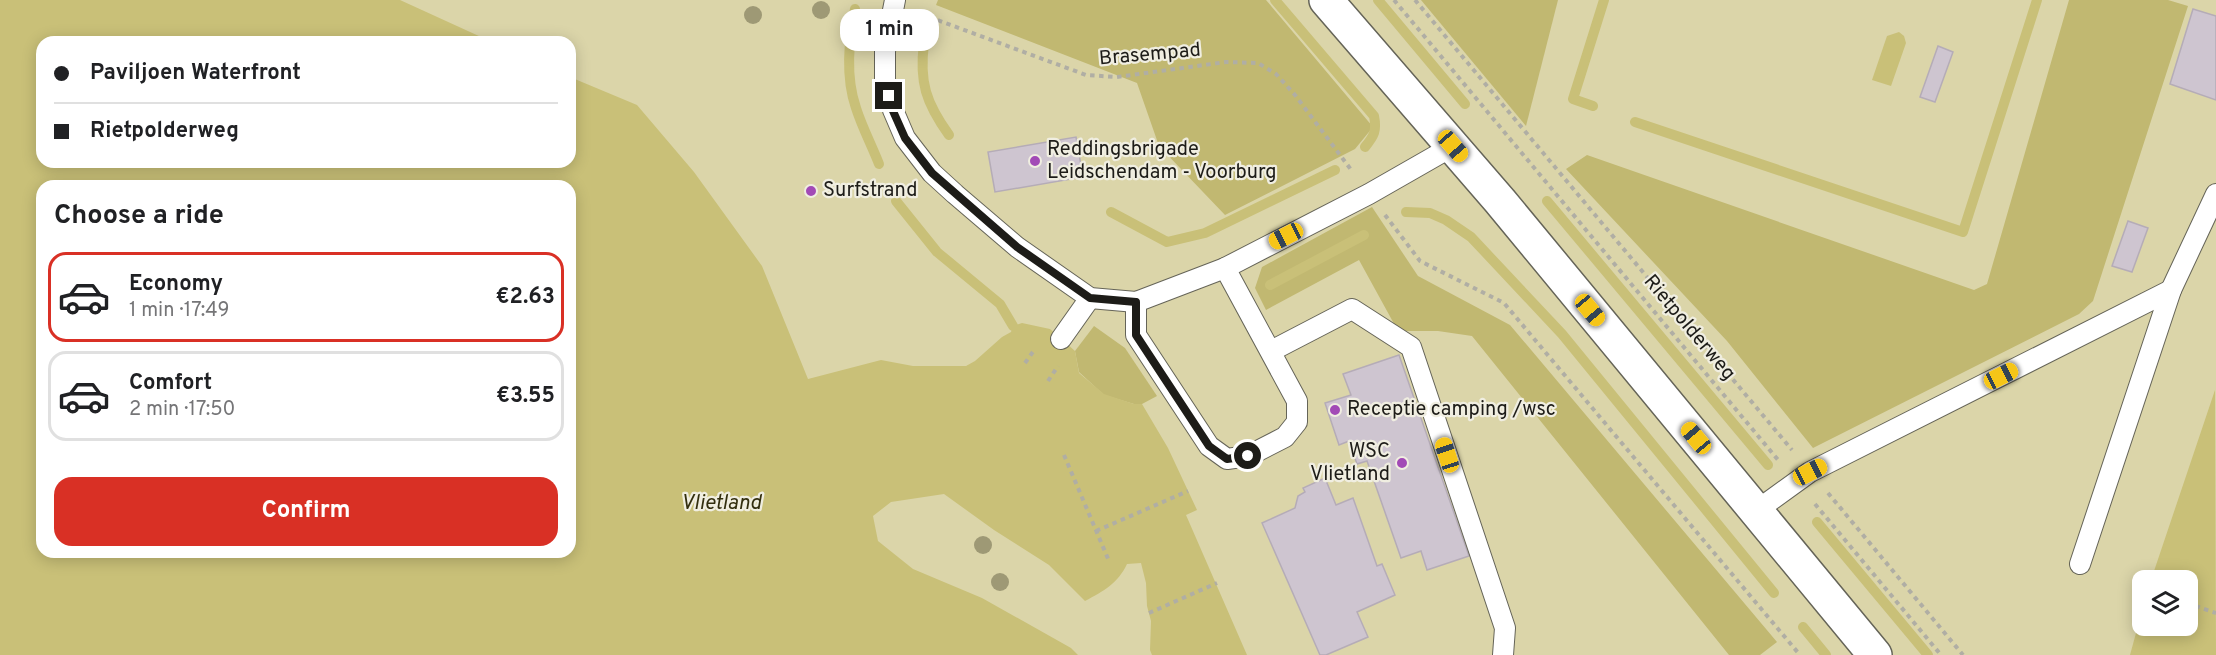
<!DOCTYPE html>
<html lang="en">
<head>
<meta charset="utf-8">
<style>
  body { margin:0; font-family:Overpass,sans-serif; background:#f2f2f2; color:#202124; height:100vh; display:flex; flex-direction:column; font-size:22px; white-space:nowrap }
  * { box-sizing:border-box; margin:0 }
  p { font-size:20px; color:#757577 }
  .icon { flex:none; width:33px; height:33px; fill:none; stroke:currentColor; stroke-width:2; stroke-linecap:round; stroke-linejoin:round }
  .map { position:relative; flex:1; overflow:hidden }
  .panel { position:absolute; left:36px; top:180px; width:540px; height:378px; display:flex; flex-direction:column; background:#fff; border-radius:18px; box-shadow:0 3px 15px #0003 }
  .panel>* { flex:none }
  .guide { position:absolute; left:36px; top:36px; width:540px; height:132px; border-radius:18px; box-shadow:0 3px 15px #0003; display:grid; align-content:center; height:132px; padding:0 18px; background:#fff }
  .fabs { position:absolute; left:2132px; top:570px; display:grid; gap:12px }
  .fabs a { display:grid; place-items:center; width:66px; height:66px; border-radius:12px; background:#fff; box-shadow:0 3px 15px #0003; font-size:30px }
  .end { position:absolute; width:27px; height:27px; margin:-14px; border:8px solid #1d1c18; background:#fff; box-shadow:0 0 0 3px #fff }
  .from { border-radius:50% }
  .bubble { position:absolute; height:42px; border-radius:18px; background:#fff; box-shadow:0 3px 15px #0003; font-size:20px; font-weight:700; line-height:42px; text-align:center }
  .car { position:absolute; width:18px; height:36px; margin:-18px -9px; border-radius:8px; box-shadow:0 0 4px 2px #0007; background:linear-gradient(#f5c518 24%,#345 0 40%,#f5c518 0 76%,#345 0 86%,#f5c518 0) }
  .guide b { display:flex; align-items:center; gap:21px; height:57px; font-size:22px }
  .guide b+b { border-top:2px solid #e0e0e0 }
  .guide i { width:15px; height:15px; background:#202124 }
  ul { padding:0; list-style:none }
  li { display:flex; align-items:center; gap:18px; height:90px; margin:0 12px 9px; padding:0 6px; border:3px solid #e0e0e0; border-radius:18px }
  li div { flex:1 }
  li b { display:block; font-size:22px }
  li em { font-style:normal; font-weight:700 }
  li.selected { border-color:#d93025 }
  li>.icon { width:54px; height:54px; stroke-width:1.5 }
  h2 { padding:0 18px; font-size:27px; line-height:72px }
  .cta { display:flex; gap:12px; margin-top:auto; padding:12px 18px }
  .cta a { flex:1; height:69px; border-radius:18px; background:#d93025; color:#fff; font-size:24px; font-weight:700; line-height:69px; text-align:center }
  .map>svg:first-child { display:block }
  .green { fill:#dbd5a9; fill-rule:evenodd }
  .forest { fill:#c1b871 }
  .water { fill:#c9c078; fill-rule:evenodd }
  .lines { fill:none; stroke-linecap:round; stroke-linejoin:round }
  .stream { stroke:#c9c078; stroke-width:10 }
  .building { fill:#cec5d0; stroke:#b5acb7; stroke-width:1.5 }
  .lane-casing { stroke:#656458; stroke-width:22 }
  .street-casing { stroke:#656458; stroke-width:36 }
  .path { stroke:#b0aea4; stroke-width:4; stroke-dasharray:4.5 4.5; stroke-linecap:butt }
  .lane { stroke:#fff; stroke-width:20 }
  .street { stroke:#fff; stroke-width:33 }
  .tree { fill:#9e9975 }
  .route { stroke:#1d1c18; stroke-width:8 }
  .poi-dot { fill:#a24ab6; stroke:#f0eee1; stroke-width:2 }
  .labels { text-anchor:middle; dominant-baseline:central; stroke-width:4.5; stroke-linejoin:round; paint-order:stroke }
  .street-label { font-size:20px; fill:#1d1c18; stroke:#f0eee1 }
  .poi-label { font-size:20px; fill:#1d1c18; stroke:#f0eee1; text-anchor:start }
  .water-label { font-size:21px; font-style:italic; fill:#322e0e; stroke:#f0eee1 }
</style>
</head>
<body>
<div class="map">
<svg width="2216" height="655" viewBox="0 0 2216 655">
  <rect width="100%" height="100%" fill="#f0eee1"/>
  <path class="green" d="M 0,0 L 2216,0 L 2216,655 L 0,655 ZM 42,42 L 570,42 L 570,162 L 42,162 ZM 42,186 L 570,186 L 570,552 L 42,552 ZM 2142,580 L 2187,580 L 2187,626 L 2142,626 Z"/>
  <g class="forest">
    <path d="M 938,0 L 1266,0 L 1373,127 L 1355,149 L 1225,215 L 1159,146 L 1137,83 L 936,5 Z"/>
    <path d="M 1421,0 L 1558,0 L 1526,126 Z"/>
    <path d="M 2069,0 L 2168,0 L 2188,6 L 2093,301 L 2079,314 L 1813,448 L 1727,341 L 1566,169 L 1587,155 L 1974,290 L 1987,284 Z"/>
    <path d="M 1372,207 L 1418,276 L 1510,325 L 1777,642 L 1760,655 L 1729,655 L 1472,336 L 1438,331 L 1398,331 L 1359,260 L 1266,310 L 1255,288 L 1262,267 Z"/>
    <path d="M 1094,326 L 1125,348 L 1157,396 L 1142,404 L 1134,404 L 1104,395 L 1079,372 L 1075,351 Z"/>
  </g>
  <g class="water">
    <path d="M 0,0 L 400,0 L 492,42 L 42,42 L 42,162 L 570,162 L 570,77 L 637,105 L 694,172 L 762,266 L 808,379 L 881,360 L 913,366 L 966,366 L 975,361 L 1002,337 L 1011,332 L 1013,326 L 1022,323 L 1050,329 L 1075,351 L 1079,373 L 1104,394 L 1134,404 L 1142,404 L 1168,448 L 1197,510 L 1186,515 L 1247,655 L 1152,655 L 1150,650 L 1151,621 L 1147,606 L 1146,583 L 1141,563 L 1127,564 C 1118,583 1104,591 1085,601 L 1049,565 L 994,530 L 944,494 L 891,502 L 873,516 L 878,541 L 913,569 L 982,598 L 1071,648 L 1078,655 L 0,655 ZM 42,186 L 570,186 L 570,552 L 42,552 Z"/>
    <path d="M 1899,32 L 1904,36 L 1906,43 L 1891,86 L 1872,80 L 1887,36 Z"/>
    <path d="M 2215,390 L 2216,655 L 2130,655 L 2142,611 L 2142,626 L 2187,626 L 2187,580 L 2151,580 Z"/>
  </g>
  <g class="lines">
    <g class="stream">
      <path d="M 1275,0 L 1374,116 C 1377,131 1374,136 1365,147"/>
      <path d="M 1378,0 L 1465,104"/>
      <path d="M 855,9 C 849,41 845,76 856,108 C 862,127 872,146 879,164"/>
      <path d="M 924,43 C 919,82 926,103 949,135"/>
      <path d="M 1593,106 L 1573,99 L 1604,0"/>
      <path d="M 1635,122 L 1963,232 L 2037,0"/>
      <path d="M 896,201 L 937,252 L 1000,304 L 1013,326"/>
      <path d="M 1547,201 L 1768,465"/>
      <path d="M 1111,212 L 1167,242 L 1205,233 L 1335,170"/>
      <path d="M 1406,212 L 1430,213 L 1446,220 L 1471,237 L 1562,334 L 1774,593"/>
      <path d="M 1270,285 L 1364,235"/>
      <path d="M 1817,522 L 1928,655"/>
      <path d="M 1803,627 L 1826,655"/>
    </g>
  </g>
  <g class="building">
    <path d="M 2193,9 L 2216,16 L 2216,100 L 2170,84 Z"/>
    <path d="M 1938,46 L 1953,52 L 1935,102 L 1920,97 Z"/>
    <path d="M 1076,137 L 1083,177 L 995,192 L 988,152 Z"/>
    <path d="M 2128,221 L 2148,228 L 2132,272 L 2112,266 Z"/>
    <path d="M 1399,355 L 1469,556 L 1427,570 L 1421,551 L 1401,558 L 1367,461 L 1357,464 L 1349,441 L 1339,445 L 1325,403 L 1351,395 L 1343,374 Z"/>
    <path d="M 1325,478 L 1336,505 L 1353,498 L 1377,566 L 1382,564 L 1395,595 L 1357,612 L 1368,637 L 1326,655 L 1320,655 L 1262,523 L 1295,508 L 1298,496 L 1305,492 L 1303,488 Z"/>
  </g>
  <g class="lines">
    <defs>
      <g id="lane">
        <path d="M 895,0 L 885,51 L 885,82 L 893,110 L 905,138 L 932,173 L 955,194 L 1017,247 L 1090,298 L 1136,302 L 1225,268 L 1369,194 L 1453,146"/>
        <path d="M 1136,302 L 1136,335 L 1209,446 L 1227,459 L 1248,456 L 1285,437 L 1297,422 L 1297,401 L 1225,268"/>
        <path d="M 1061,339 L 1090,298"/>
        <path d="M 1271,351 L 1352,309 L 1411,347 L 1505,628 L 1503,655"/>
        <path d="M 1756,511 L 1810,472 L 2171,290"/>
        <path d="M 2080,564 L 2171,290 L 2216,194"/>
      </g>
      <path id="street" d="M 1326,0 L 1500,201 L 1875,655"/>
    </defs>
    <use href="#lane" class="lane-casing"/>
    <use href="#street" class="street-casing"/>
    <g class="path">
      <path d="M 1394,0 L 1779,461"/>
      <path d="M 1415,0 L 1792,450"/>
      <path d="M 921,14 L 1086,75 L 1117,77 L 1226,62 L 1258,63 L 1276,74 L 1295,95 L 1352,171"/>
      <path d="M 1385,215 L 1420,261 L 1504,303 L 1800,655"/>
      <path d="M 1025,363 L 1035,349"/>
      <path d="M 1048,381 L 1058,366"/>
      <path d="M 1064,455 L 1109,561"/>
      <path d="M 1828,493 L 1963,655"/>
      <path d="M 1815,504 L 1941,655"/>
      <path d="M 1096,531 L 1188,491"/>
      <path d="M 2187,603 L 2216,613"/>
      <path d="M 1149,613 L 1217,583"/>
    </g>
    <use href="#lane" class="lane"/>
    <use href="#street" class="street"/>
  </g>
  <g class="tree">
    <circle cx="821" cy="10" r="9"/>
    <circle cx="753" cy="15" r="9"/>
    <circle cx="983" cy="545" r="9"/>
    <circle cx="1000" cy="582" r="9"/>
  </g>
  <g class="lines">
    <path class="route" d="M 889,96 L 893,111 L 905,138 L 932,173 L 1017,247 L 1090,298 L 1136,302 L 1136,335 L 1209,446 L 1227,459 L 1248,456"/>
  </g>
  <g class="poi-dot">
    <circle cx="1035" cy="161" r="6"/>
    <circle cx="811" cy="191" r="6"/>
    <circle cx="1335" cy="410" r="6"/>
    <circle cx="1402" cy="463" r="6"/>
  </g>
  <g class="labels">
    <g class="street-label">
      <text transform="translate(1150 55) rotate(-5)">Brasempad</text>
      <text transform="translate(1689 328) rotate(50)">Rietpolderweg</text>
    </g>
    <g class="poi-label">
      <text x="1047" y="150">Reddingsbrigade<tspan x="1047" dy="23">Leidschendam - Voorburg</tspan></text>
      <text x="823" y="191">Surfstrand</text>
      <text x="1347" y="410">Receptie camping /wsc</text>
      <text x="1390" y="452" text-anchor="end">WSC<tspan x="1390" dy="23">Vlietland</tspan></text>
    </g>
    <g class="water-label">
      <text x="721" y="503">Vlietland</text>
    </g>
  </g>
</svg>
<div class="fabs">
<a><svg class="icon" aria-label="layers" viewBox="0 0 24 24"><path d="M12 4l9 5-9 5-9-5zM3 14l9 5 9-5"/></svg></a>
</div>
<i class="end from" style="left:1248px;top:456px"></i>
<i class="end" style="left:889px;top:96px"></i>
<div class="bubble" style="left:840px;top:9px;width:99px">1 min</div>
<i class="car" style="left:1453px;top:146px;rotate:139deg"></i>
<i class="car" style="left:1286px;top:236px;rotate:243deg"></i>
<i class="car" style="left:1590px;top:310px;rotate:140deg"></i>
<i class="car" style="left:2001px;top:376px;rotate:63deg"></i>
<i class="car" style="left:1696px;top:438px;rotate:320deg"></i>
<i class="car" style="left:1447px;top:455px;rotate:342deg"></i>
<i class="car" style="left:1810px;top:472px;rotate:63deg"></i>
<div class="guide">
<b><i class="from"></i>Paviljoen Waterfront</b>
<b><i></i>Rietpolderweg</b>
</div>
<section class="panel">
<h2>Choose a ride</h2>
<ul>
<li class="selected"><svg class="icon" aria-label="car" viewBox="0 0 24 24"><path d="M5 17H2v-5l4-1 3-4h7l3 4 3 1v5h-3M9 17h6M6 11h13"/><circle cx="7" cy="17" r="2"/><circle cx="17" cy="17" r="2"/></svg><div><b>Economy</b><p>1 min · 17:49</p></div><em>€2.63</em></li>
<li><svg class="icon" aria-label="car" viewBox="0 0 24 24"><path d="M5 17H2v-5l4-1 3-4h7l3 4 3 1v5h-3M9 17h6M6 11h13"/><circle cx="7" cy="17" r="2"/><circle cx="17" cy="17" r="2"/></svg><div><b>Comfort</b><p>2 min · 17:50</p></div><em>€3.55</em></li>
</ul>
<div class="cta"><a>Confirm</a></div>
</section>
</div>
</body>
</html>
